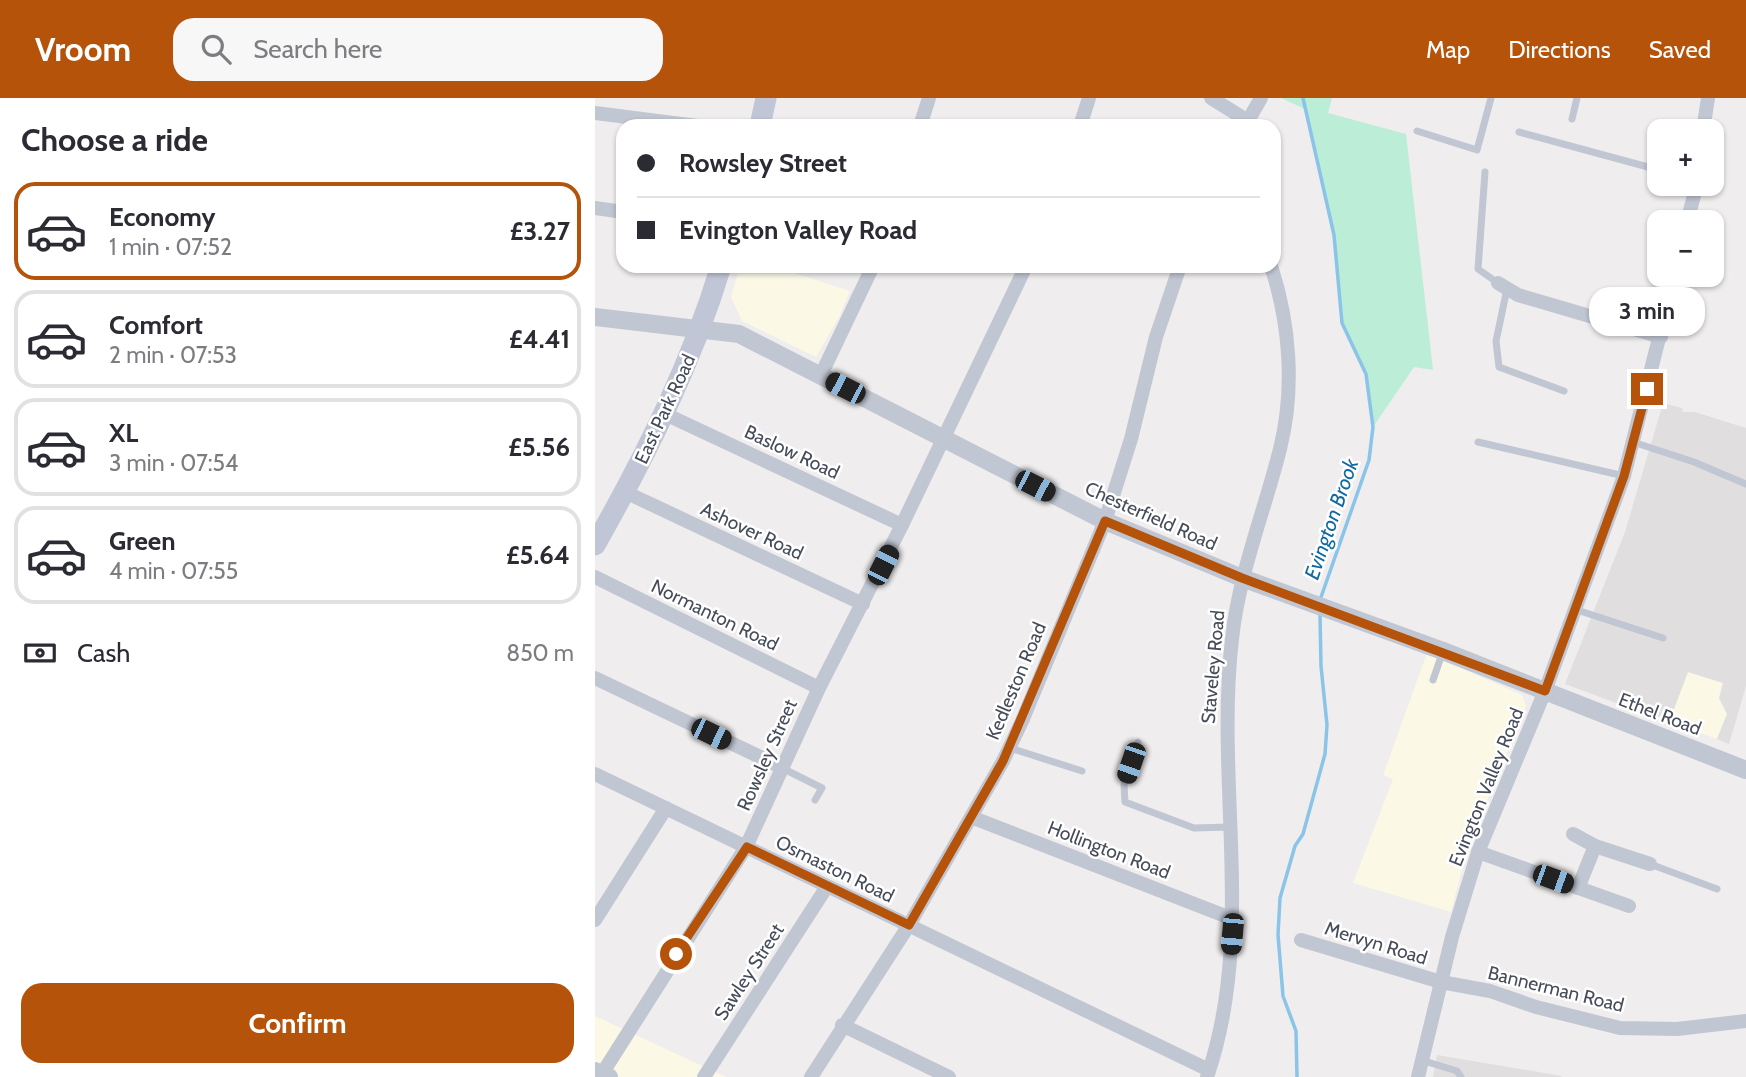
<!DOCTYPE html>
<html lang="en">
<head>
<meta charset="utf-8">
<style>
  body { margin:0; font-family:Cabin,sans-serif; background:#f7f7f7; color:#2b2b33; height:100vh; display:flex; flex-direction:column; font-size:26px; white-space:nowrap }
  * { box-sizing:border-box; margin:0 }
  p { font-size:23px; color:#7c7c81 }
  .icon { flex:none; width:38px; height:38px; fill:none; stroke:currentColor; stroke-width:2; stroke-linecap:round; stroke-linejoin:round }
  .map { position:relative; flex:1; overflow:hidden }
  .panel { display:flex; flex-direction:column; background:#fff; width:595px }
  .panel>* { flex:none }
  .guide { position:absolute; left:21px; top:21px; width:665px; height:154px; border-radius:21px; box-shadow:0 2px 5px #0004; display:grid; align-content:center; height:154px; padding:0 21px; background:#fff }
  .buttons { position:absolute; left:1052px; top:21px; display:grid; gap:14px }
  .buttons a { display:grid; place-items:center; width:77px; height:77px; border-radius:14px; background:#fff; box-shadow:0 2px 5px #0004; font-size:35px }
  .end { position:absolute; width:32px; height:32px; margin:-16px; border:9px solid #b45309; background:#fff; box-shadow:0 0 0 4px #fff }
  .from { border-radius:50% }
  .bubble { position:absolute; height:49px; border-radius:21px; background:#fff; box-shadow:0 2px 5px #0004; font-size:23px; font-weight:800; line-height:49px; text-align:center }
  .car { position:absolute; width:21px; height:42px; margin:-21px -10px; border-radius:9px; box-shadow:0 0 5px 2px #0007; background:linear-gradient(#222 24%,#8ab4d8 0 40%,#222 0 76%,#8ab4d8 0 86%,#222 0) }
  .guide b { display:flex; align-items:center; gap:24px; height:66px; font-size:26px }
  .guide b+b { border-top:2px solid #e1e1e2 }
  .guide i { width:18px; height:18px; background:#2b2b33 }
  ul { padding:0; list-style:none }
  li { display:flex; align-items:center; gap:21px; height:98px; margin:0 14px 10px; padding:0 7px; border:4px solid #e1e1e2; border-radius:21px }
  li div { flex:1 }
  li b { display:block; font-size:26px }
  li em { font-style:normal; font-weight:800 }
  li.on { border-color:#b45309 }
  li>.icon { width:63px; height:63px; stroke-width:1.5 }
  h2 { padding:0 21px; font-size:32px; line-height:84px }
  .pay { display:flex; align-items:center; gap:18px; height:77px; padding:0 21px; font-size:26px }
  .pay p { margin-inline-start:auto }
  .cta { display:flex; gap:14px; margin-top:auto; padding:14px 21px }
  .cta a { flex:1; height:80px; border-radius:21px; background:#b45309; color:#fff; font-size:28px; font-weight:800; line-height:80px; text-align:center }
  header { display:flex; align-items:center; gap:42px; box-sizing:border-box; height:98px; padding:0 35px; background:#b45309; color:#fff }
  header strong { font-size:33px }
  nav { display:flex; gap:38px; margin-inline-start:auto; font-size:24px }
  .search { width:490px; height:63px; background:#f7f7f7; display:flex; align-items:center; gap:18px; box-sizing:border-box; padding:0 24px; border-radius:21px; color:#7c7c81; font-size:26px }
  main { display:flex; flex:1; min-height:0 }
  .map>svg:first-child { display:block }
  .commercial { fill:#fbf8e5 }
  .education { fill:#e0dede }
  .green { fill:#bbedd7 }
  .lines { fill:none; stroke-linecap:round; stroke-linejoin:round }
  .stream { stroke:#8ac4e8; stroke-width:3.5 }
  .service { stroke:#c0c6d2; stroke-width:7 }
  .minor { stroke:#c0c6d2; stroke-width:14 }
  .tertiary { stroke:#c0c6d2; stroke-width:18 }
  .secondary { stroke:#c0c6d5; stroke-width:21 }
  .route { stroke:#b45309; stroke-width:9 }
  .labels { text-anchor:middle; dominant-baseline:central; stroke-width:5; stroke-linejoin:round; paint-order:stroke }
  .street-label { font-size:19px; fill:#464c59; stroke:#fff }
  .water-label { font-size:21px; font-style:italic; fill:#1069a1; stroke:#fff }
</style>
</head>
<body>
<header>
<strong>Vroom</strong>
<div class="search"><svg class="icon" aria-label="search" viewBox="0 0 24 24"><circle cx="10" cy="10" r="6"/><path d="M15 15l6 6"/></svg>Search here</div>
<nav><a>Map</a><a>Directions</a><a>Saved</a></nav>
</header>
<main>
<section class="panel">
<h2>Choose a ride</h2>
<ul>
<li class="on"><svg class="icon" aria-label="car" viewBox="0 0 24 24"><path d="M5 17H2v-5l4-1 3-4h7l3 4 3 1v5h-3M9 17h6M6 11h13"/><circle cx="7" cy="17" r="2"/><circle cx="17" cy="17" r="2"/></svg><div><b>Economy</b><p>1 min · 07:52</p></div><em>£3.27</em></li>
<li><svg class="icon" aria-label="car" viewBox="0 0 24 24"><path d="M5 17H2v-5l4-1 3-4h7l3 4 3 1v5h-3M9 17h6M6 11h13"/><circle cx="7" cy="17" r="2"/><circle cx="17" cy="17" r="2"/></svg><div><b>Comfort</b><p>2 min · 07:53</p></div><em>£4.41</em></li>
<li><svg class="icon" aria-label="car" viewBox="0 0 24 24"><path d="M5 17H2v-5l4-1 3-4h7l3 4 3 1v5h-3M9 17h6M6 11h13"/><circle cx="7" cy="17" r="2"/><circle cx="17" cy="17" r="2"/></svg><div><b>XL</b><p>3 min · 07:54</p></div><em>£5.56</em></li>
<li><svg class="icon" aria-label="car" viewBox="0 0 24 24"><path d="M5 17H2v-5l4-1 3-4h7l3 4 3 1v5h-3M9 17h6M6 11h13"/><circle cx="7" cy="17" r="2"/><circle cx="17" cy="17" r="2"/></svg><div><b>Green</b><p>4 min · 07:55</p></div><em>£5.64</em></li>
</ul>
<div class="pay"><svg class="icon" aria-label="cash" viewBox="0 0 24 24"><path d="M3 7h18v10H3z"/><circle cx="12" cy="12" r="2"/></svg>Cash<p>850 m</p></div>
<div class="cta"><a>Confirm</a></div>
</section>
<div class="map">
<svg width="1151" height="979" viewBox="0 0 1151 979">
  <rect width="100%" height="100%" fill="#efeded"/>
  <g class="commercial">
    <path d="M 145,168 L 177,168 L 255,193 L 244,219 L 221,259 L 147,223 L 136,199 Z"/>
    <path d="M 832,555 L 927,597 L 931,608 L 872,752 L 856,814 L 758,785 L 798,681 L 788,677 Z"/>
    <path d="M 1093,574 L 1129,585 L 1124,600 L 1132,616 L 1122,641 L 1063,620 L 1079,610 Z"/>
    <path d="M 0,918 L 131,979 L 14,979 L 0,973 Z"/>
  </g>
  <g class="education">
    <path d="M 1068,305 L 1087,310 L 1088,314 L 1100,314 L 1151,330 L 1151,588 L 1134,646 L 1122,641 L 1132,616 L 1124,600 L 1128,585 L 1093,574 L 1079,611 L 1062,620 L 970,586 L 1030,434 Z"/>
    <path d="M 842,957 L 967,978 L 966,979 L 838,979 Z"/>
  </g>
  <path class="green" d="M 686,0 L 737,0 L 733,15 L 811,36 L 838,272 L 819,269 L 778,329 L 771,276 L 747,225 L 739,137 L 714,23 L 708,10 Z"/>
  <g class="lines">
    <g class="stream">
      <path d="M 708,0 L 739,137 L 747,225 L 771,276 L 778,329 L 774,362 L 725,502"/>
      <path d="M 702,979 L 701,933 L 688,898 L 683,837 L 685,800 L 700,748 L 708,736 L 730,656 L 732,627 L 726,568 L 725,516"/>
    </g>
    <g class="service">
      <path d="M 977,21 L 982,0"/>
      <path d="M 822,33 L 882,52 L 896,0"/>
      <path d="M 924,34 L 1064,72"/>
      <path d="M 890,74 L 883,171 L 903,185"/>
      <path d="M 912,191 L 901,243 L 904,269 L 969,293"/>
      <path d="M 883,344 L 1029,378"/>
      <path d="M 1038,344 L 1099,364 L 1151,386"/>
      <path d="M 979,511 L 1068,540"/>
      <path d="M 838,582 L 848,553"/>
      <path d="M 543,644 L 529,687 L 530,704 L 599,730 L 635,729"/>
      <path d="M 415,650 L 487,673"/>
      <path d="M 187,670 L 227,690 L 220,702"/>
      <path d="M 1055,766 L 1122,791"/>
      <path d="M 826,962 L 862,973 L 866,979"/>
    </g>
    <g class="minor">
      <path d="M 616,0 L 653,23"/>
      <path d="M 0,15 L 102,28"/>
      <path d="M 325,28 L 334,0"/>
      <path d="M 485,28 L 494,0"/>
      <path d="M 650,28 L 666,0"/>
      <path d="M 1108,33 L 1113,0"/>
      <path d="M 0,110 L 28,114"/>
      <path d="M 1092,124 L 1102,86"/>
      <path d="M 903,185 L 923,197 L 1066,239"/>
      <path d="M 226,277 L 278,168"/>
      <path d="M 70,316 L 307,427"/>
      <path d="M 30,394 L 268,506"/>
      <path d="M 0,479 L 224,590"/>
      <path d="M 0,580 L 186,669"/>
      <path d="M 0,676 L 614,972"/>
      <path d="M 376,719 L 638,821"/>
      <path d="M 978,736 L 1000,748 L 1055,766"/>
      <path d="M 883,754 L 1034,808"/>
      <path d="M 983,790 L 1000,748"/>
      <path d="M 0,822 L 71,710"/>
      <path d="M 706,842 L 846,884 L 895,893 L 941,909 L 1025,930 L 1082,931 L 1151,923"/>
      <path d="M 247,927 L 354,979"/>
      <path d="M 5,979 L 151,749 L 224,590 L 307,427 L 431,168"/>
      <path d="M 109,979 L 231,790"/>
      <path d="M 216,979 L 314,827 L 408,663 L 427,623 L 510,423 L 536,341 L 561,239 L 585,168"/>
      <path d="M 612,979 C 661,837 620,687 637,541 C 644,475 669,415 685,351 C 700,291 695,226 676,168"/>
      <path d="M 823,979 L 857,839 L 883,754 L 950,593 L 1029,378 L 1080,177"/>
    </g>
    <g class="tertiary">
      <path d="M 0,219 L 144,236 L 510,423 L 647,480 L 848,553 L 1151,672"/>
      <path d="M 0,973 L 14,979"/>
    </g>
    <g class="secondary">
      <path d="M 165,28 L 171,0"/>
      <path d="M 0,447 C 51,357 96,267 126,168"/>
    </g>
  </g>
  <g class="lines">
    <path class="route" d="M 81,856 L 152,749 L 314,827 L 408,663 L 510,423 L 647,480 L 950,593 L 1029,378 L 1052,291"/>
  </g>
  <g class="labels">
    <g class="street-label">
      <text transform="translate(70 311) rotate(-65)">East Park Road</text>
      <text transform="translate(197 354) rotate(25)">Baslow Road</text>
      <text transform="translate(556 418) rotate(24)">Chesterfield Road</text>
      <text transform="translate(157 433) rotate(25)">Ashover Road</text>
      <text transform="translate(120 517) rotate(26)">Normanton Road</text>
      <text transform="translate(618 569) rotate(-85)">Staveley Road</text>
      <text transform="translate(421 583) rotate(-67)">Kedleston Road</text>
      <text transform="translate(1065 616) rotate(21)">Ethel Road</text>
      <text transform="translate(172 657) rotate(-66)">Rowsley Street</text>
      <text transform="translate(891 689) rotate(-68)">Evington Valley Road</text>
      <text transform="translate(514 752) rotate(21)">Hollington Road</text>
      <text transform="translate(240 771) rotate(26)">Osmaston Road</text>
      <text transform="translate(781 845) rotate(17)">Mervyn Road</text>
      <text transform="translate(154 874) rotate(-57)">Sawley Street</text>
      <text transform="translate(961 891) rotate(14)">Bannerman Road</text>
    </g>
    <g class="water-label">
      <text transform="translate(736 421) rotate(-71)">Evington Brook</text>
    </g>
  </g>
</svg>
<div class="buttons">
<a>+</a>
<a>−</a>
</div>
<i class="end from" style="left:81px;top:856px"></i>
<i class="end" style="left:1052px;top:291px"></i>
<div class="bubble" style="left:994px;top:189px;width:116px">3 min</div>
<i class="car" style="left:250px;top:290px;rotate:297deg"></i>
<i class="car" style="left:440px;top:388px;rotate:117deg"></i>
<i class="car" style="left:288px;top:467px;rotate:27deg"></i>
<i class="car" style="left:116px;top:636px;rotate:116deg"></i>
<i class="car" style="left:536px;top:665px;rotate:199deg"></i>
<i class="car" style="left:958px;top:781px;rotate:110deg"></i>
<i class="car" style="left:637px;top:836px;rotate:185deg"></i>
<div class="guide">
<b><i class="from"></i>Rowsley Street</b>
<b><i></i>Evington Valley Road</b>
</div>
</div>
</main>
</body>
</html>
